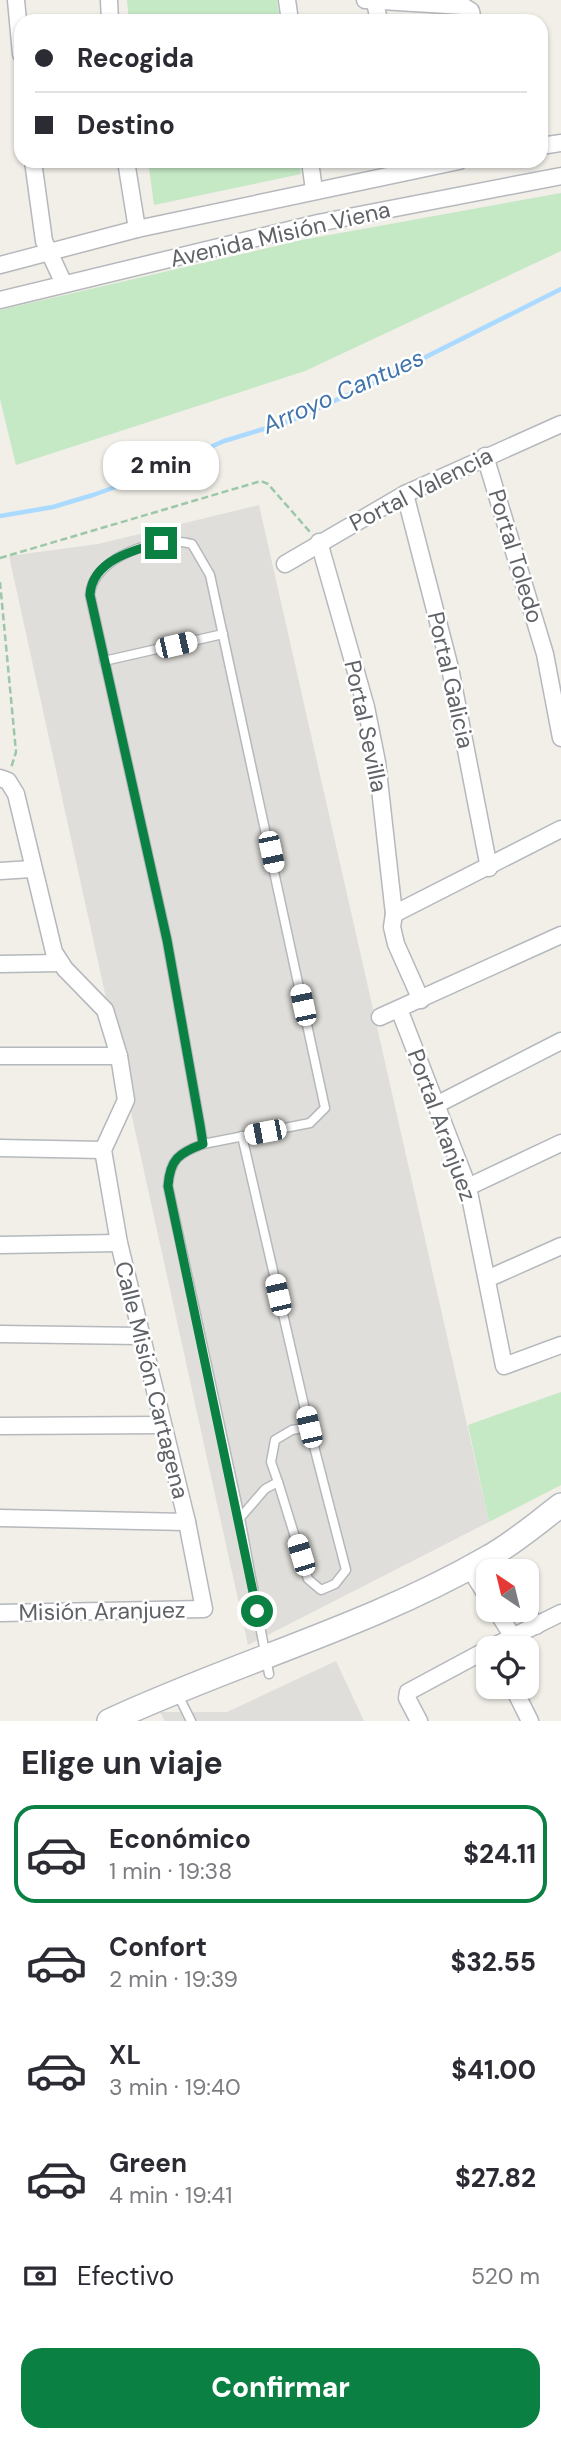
<!DOCTYPE html>
<html lang="es">
<head>
<meta charset="utf-8">
<style>
  body { margin:0; font-family:"DM Sans",sans-serif; background:#f7f7f7; color:#2b2b33; height:100vh; display:flex; flex-direction:column; font-size:26px; white-space:nowrap }
  * { box-sizing:border-box; margin:0 }
  p { font-size:23px; color:#7c7c81 }
  .icon { flex:none; width:38px; height:38px; fill:none; stroke:currentColor; stroke-width:2; stroke-linecap:round; stroke-linejoin:round }
  .map { position:relative; height:1721px; overflow:hidden }
  .drawer { display:flex; flex-direction:column; background:#fff; flex:1 }
  .drawer>* { flex:none }
  .banner { position:absolute; left:14px; top:14px; width:534px; height:154px; border-radius:21px; box-shadow:0 2px 5px #0004; display:grid; align-content:center; height:154px; padding:0 21px; background:#fff }
  .needle { width:46px; rotate:325deg }
  .fabs { position:absolute; left:476px; top:1559px; display:grid; gap:14px }
  .fabs a { display:grid; place-items:center; width:63px; height:63px; border-radius:14px; background:#fff; box-shadow:0 2px 5px #0004; font-size:35px }
  .end { position:absolute; width:32px; height:32px; margin:-16px; border:9px solid #0b8043; background:#fff; box-shadow:0 0 0 4px #fff }
  .from { border-radius:50% }
  .bubble { position:absolute; height:49px; border-radius:21px; background:#fff; box-shadow:0 2px 5px #0004; font-size:23px; font-weight:800; line-height:49px; text-align:center }
  .car { position:absolute; width:21px; height:42px; margin:-21px -10px; border-radius:9px; box-shadow:0 0 5px 2px #0007; background:linear-gradient(#fff 24%,#345 0 40%,#fff 0 76%,#345 0 86%,#fff 0) }
  .banner b { display:flex; align-items:center; gap:24px; height:66px; font-size:26px }
  .banner b+b { border-top:2px solid #e1e1e2 }
  .banner i { width:18px; height:18px; background:#2b2b33 }
  ul { padding:0; list-style:none }
  li { display:flex; align-items:center; gap:21px; height:98px; margin:0 14px 10px; padding:0 7px; border:4px solid transparent; border-radius:21px }
  li div { flex:1 }
  li b { display:block; font-size:26px }
  li em { font-style:normal; font-weight:800 }
  li.selected { border-color:#0b8043 }
  li>.icon { width:63px; height:63px; stroke-width:1.5 }
  h2 { padding:0 21px; font-size:32px; line-height:84px }
  .pay { display:flex; align-items:center; gap:18px; height:77px; padding:0 21px; font-size:26px }
  .pay p { margin-inline-start:auto }
  .cta { display:flex; gap:14px; margin-top:auto; padding:14px 21px }
  .cta a { flex:1; height:80px; border-radius:21px; background:#0b8043; color:#fff; font-size:28px; font-weight:800; line-height:80px; text-align:center }
  .map>svg:first-child { display:block }
  .industrial { fill:#e0deda }
  .green { fill:#c5e8c5 }
  .lines { fill:none; stroke-linecap:round; stroke-linejoin:round }
  .stream { stroke:#aadaff; stroke-width:4.5 }
  .service-casing { stroke:#b5b8bc; stroke-width:11 }
  .minor-casing { stroke:#b5b8bc; stroke-width:19 }
  .secondary-casing { stroke:#b6babf; stroke-width:26 }
  .path { stroke:#9cc7a9; stroke-width:2.5; stroke-dasharray:7 3.5; stroke-linecap:butt }
  .service { stroke:#fff; stroke-width:8 }
  .minor { stroke:#fff; stroke-width:16 }
  .secondary { stroke:#fff; stroke-width:23 }
  .route { stroke:#0b8043; stroke-width:9 }
  .labels { text-anchor:middle; dominant-baseline:central; stroke-width:5; stroke-linejoin:round; paint-order:stroke }
  .street-label { font-size:23px; fill:#5f6368; stroke:#fff }
  .water-label { font-size:24px; font-style:italic; fill:#4174aa; stroke:#fff }
</style>
</head>
<body>
<div class="map">
<svg width="561" height="1721" viewBox="0 0 561 1721">
  <rect width="100%" height="100%" fill="#f1efe8"/>
  <g class="industrial">
    <path d="M 259,505 L 489,1522 L 248,1645 L 9,556 L 98,544 Z"/>
    <path d="M 336,1661 L 364,1721 L 165,1721 L 160,1712 L 227,1712 Z"/>
  </g>
  <g class="green">
    <path d="M 127,0 L 277,0 L 280,21 L 129,21 Z"/>
    <path d="M 148,161 L 299,161 L 301,174 L 154,205 Z"/>
    <path d="M 561,193 L 561,251 L 305,371 L 16,465 L 0,399 L 0,310 L 302,240 Z"/>
    <path d="M 561,1392 L 561,1485 L 489,1522 L 468,1425 Z"/>
  </g>
  <g class="lines">
    <path class="stream" d="M 0,516 L 53,507 L 93,495 L 143,477 L 224,441 L 290,421 L 378,381 L 561,289"/>
    <defs>
      <g id="service">
        <path d="M 104,661 L 223,634"/>
        <path d="M 203,1144 L 310,1123 L 325,1108 L 210,575 L 192,544 C 161,534 92,557 90,595 L 167,940 L 200,1125 L 203,1144 C 179,1153 170,1159 168,1186 L 240,1518 L 269,1674"/>
        <path d="M 278,1482 L 271,1462 L 275,1440 L 292,1430 L 309,1427"/>
        <path d="M 240,1518 L 265,1489 L 278,1482 L 308,1579 L 321,1590 L 335,1584 L 346,1570 L 309,1427 L 242,1136"/>
        <path d="M 182,1703 L 191,1721"/>
      </g>
      <g id="minor">
        <path d="M 16,0 L 21,54"/>
        <path d="M 109,0 L 110,21"/>
        <path d="M 287,0 L 290,21"/>
        <path d="M 365,0 L 463,6 L 471,11 L 473,21"/>
        <path d="M 375,2 L 379,21"/>
        <path d="M 541,146 L 561,143"/>
        <path d="M 33,161 L 44,241 L 64,284"/>
        <path d="M 126,161 L 137,229"/>
        <path d="M 310,161 L 314,190"/>
        <path d="M 0,265 L 137,229 L 459,161"/>
        <path d="M 0,300 L 318,223 L 561,176"/>
        <path d="M 485,456 L 545,654 L 561,738"/>
        <path d="M 405,494 L 450,668 L 489,868"/>
        <path d="M 319,542 L 366,707 L 377,762 L 394,914 L 392,927 L 396,944 L 421,1000"/>
        <path d="M 285,564 L 405,494 L 561,424"/>
        <path d="M 0,778 L 8,781 L 16,794 L 54,952 L 65,969 L 105,1010 L 119,1056 L 126,1100 L 103,1150"/>
        <path d="M 0,871 L 32,869"/>
        <path d="M 394,914 L 561,829"/>
        <path d="M 0,964 L 61,963"/>
        <path d="M 399,1009 L 468,1187 L 504,1366 L 561,1345"/>
        <path d="M 380,1017 L 561,935"/>
        <path d="M 0,1056 L 119,1056"/>
        <path d="M 438,1104 L 561,1041"/>
        <path d="M 0,1148 L 103,1150"/>
        <path d="M 468,1187 L 561,1143"/>
        <path d="M 0,1245 L 119,1243"/>
        <path d="M 487,1279 L 561,1246"/>
        <path d="M 0,1334 L 140,1336"/>
        <path d="M 0,1426 L 162,1425"/>
        <path d="M 0,1518 L 187,1522"/>
        <path d="M 469,1567 L 488,1598"/>
        <path d="M 496,1610 L 513,1637"/>
        <path d="M 526,1610 L 536,1626"/>
        <path d="M 0,1613 L 204,1609 L 187,1522 L 119,1243 L 103,1150"/>
        <path d="M 490,1648 L 561,1613"/>
        <path d="M 513,1687 L 530,1721"/>
        <path d="M 419,1721 L 407,1698 L 408,1692 L 488,1649"/>
      </g>
      <path id="secondary" d="M 109,1721 C 233,1663 367,1627 487,1558 C 513,1544 537,1523 561,1505"/>
    </defs>
    <use href="#service" class="service-casing"/>
    <use href="#minor" class="minor-casing"/>
    <use href="#secondary" class="secondary-casing"/>
    <g class="path">
      <path d="M 0,558 L 261,481 L 268,484 L 310,532"/>
      <path d="M 0,582 L 16,752 L 11,768"/>
    </g>
    <use href="#service" class="service"/>
    <use href="#minor" class="minor"/>
    <use href="#secondary" class="secondary"/>
  </g>
  <g class="lines">
    <path class="route" d="M 161,543 C 132,550 92,561 90,595 L 167,940 L 200,1125 L 203,1144 C 179,1153 170,1159 168,1186 L 257,1611"/>
  </g>
  <g class="labels">
    <g class="street-label">
      <text transform="translate(280 234) rotate(-13)">Avenida Misión Viena</text>
      <text transform="translate(421 489) rotate(-27)">Portal Valencia</text>
      <text transform="translate(516 556) rotate(73)">Portal Toledo</text>
      <text transform="translate(451 680) rotate(77)">Portal Galicia</text>
      <text transform="translate(366 726) rotate(78)">Portal Sevilla</text>
      <text transform="translate(442 1125) rotate(70)">Portal Aranjuez</text>
      <text transform="translate(152 1380) rotate(76)">Calle Misión Cartagena</text>
      <text transform="translate(102 1611) rotate(-1)">Misión Aranjuez</text>
    </g>
    <g class="water-label">
      <text transform="translate(343 391) rotate(-24)">Arroyo Cantues</text>
    </g>
  </g>
</svg>
<div class="fabs">
<a><svg class="needle" viewBox="-14 -14 28 28"><path d="M0-13l5 13h-10z" fill="#e53935"/><path d="M0 13l5-13h-10z" fill="#7c7c81"/></svg></a>
<a><svg class="icon" aria-label="locate" viewBox="0 0 24 24"><circle cx="12" cy="12" r="6"/><path d="M12 2v4M12 18v4M2 12h4M18 12h4"/></svg></a>
</div>
<i class="end from" style="left:257px;top:1611px"></i>
<i class="end" style="left:161px;top:543px"></i>
<div class="bubble" style="left:103px;top:441px;width:116px">2 min</div>
<i class="car" style="left:176px;top:645px;rotate:77deg"></i>
<i class="car" style="left:271px;top:852px;rotate:168deg"></i>
<i class="car" style="left:303px;top:1005px;rotate:348deg"></i>
<i class="car" style="left:265px;top:1132px;rotate:259deg"></i>
<i class="car" style="left:278px;top:1295px;rotate:347deg"></i>
<i class="car" style="left:309px;top:1427px;rotate:347deg"></i>
<i class="car" style="left:301px;top:1555px;rotate:343deg"></i>
<div class="banner">
<b><i class="from"></i>Recogida</b>
<b><i></i>Destino</b>
</div>
</div>
<section class="drawer">
<h2>Elige un viaje</h2>
<ul>
<li class="selected"><svg class="icon" aria-label="car" viewBox="0 0 24 24"><path d="M5 17H2v-5l4-1 3-4h7l3 4 3 1v5h-3M9 17h6M6 11h13"/><circle cx="7" cy="17" r="2"/><circle cx="17" cy="17" r="2"/></svg><div><b>Económico</b><p>1 min · 19:38</p></div><em>$24.11</em></li>
<li><svg class="icon" aria-label="car" viewBox="0 0 24 24"><path d="M5 17H2v-5l4-1 3-4h7l3 4 3 1v5h-3M9 17h6M6 11h13"/><circle cx="7" cy="17" r="2"/><circle cx="17" cy="17" r="2"/></svg><div><b>Confort</b><p>2 min · 19:39</p></div><em>$32.55</em></li>
<li><svg class="icon" aria-label="car" viewBox="0 0 24 24"><path d="M5 17H2v-5l4-1 3-4h7l3 4 3 1v5h-3M9 17h6M6 11h13"/><circle cx="7" cy="17" r="2"/><circle cx="17" cy="17" r="2"/></svg><div><b>XL</b><p>3 min · 19:40</p></div><em>$41.00</em></li>
<li><svg class="icon" aria-label="car" viewBox="0 0 24 24"><path d="M5 17H2v-5l4-1 3-4h7l3 4 3 1v5h-3M9 17h6M6 11h13"/><circle cx="7" cy="17" r="2"/><circle cx="17" cy="17" r="2"/></svg><div><b>Green</b><p>4 min · 19:41</p></div><em>$27.82</em></li>
</ul>
<div class="pay"><svg class="icon" aria-label="cash" viewBox="0 0 24 24"><path d="M3 7h18v10H3z"/><circle cx="12" cy="12" r="2"/></svg>Efectivo<p>520 m</p></div>
<div class="cta"><a>Confirmar</a></div>
</section>
</body>
</html>
